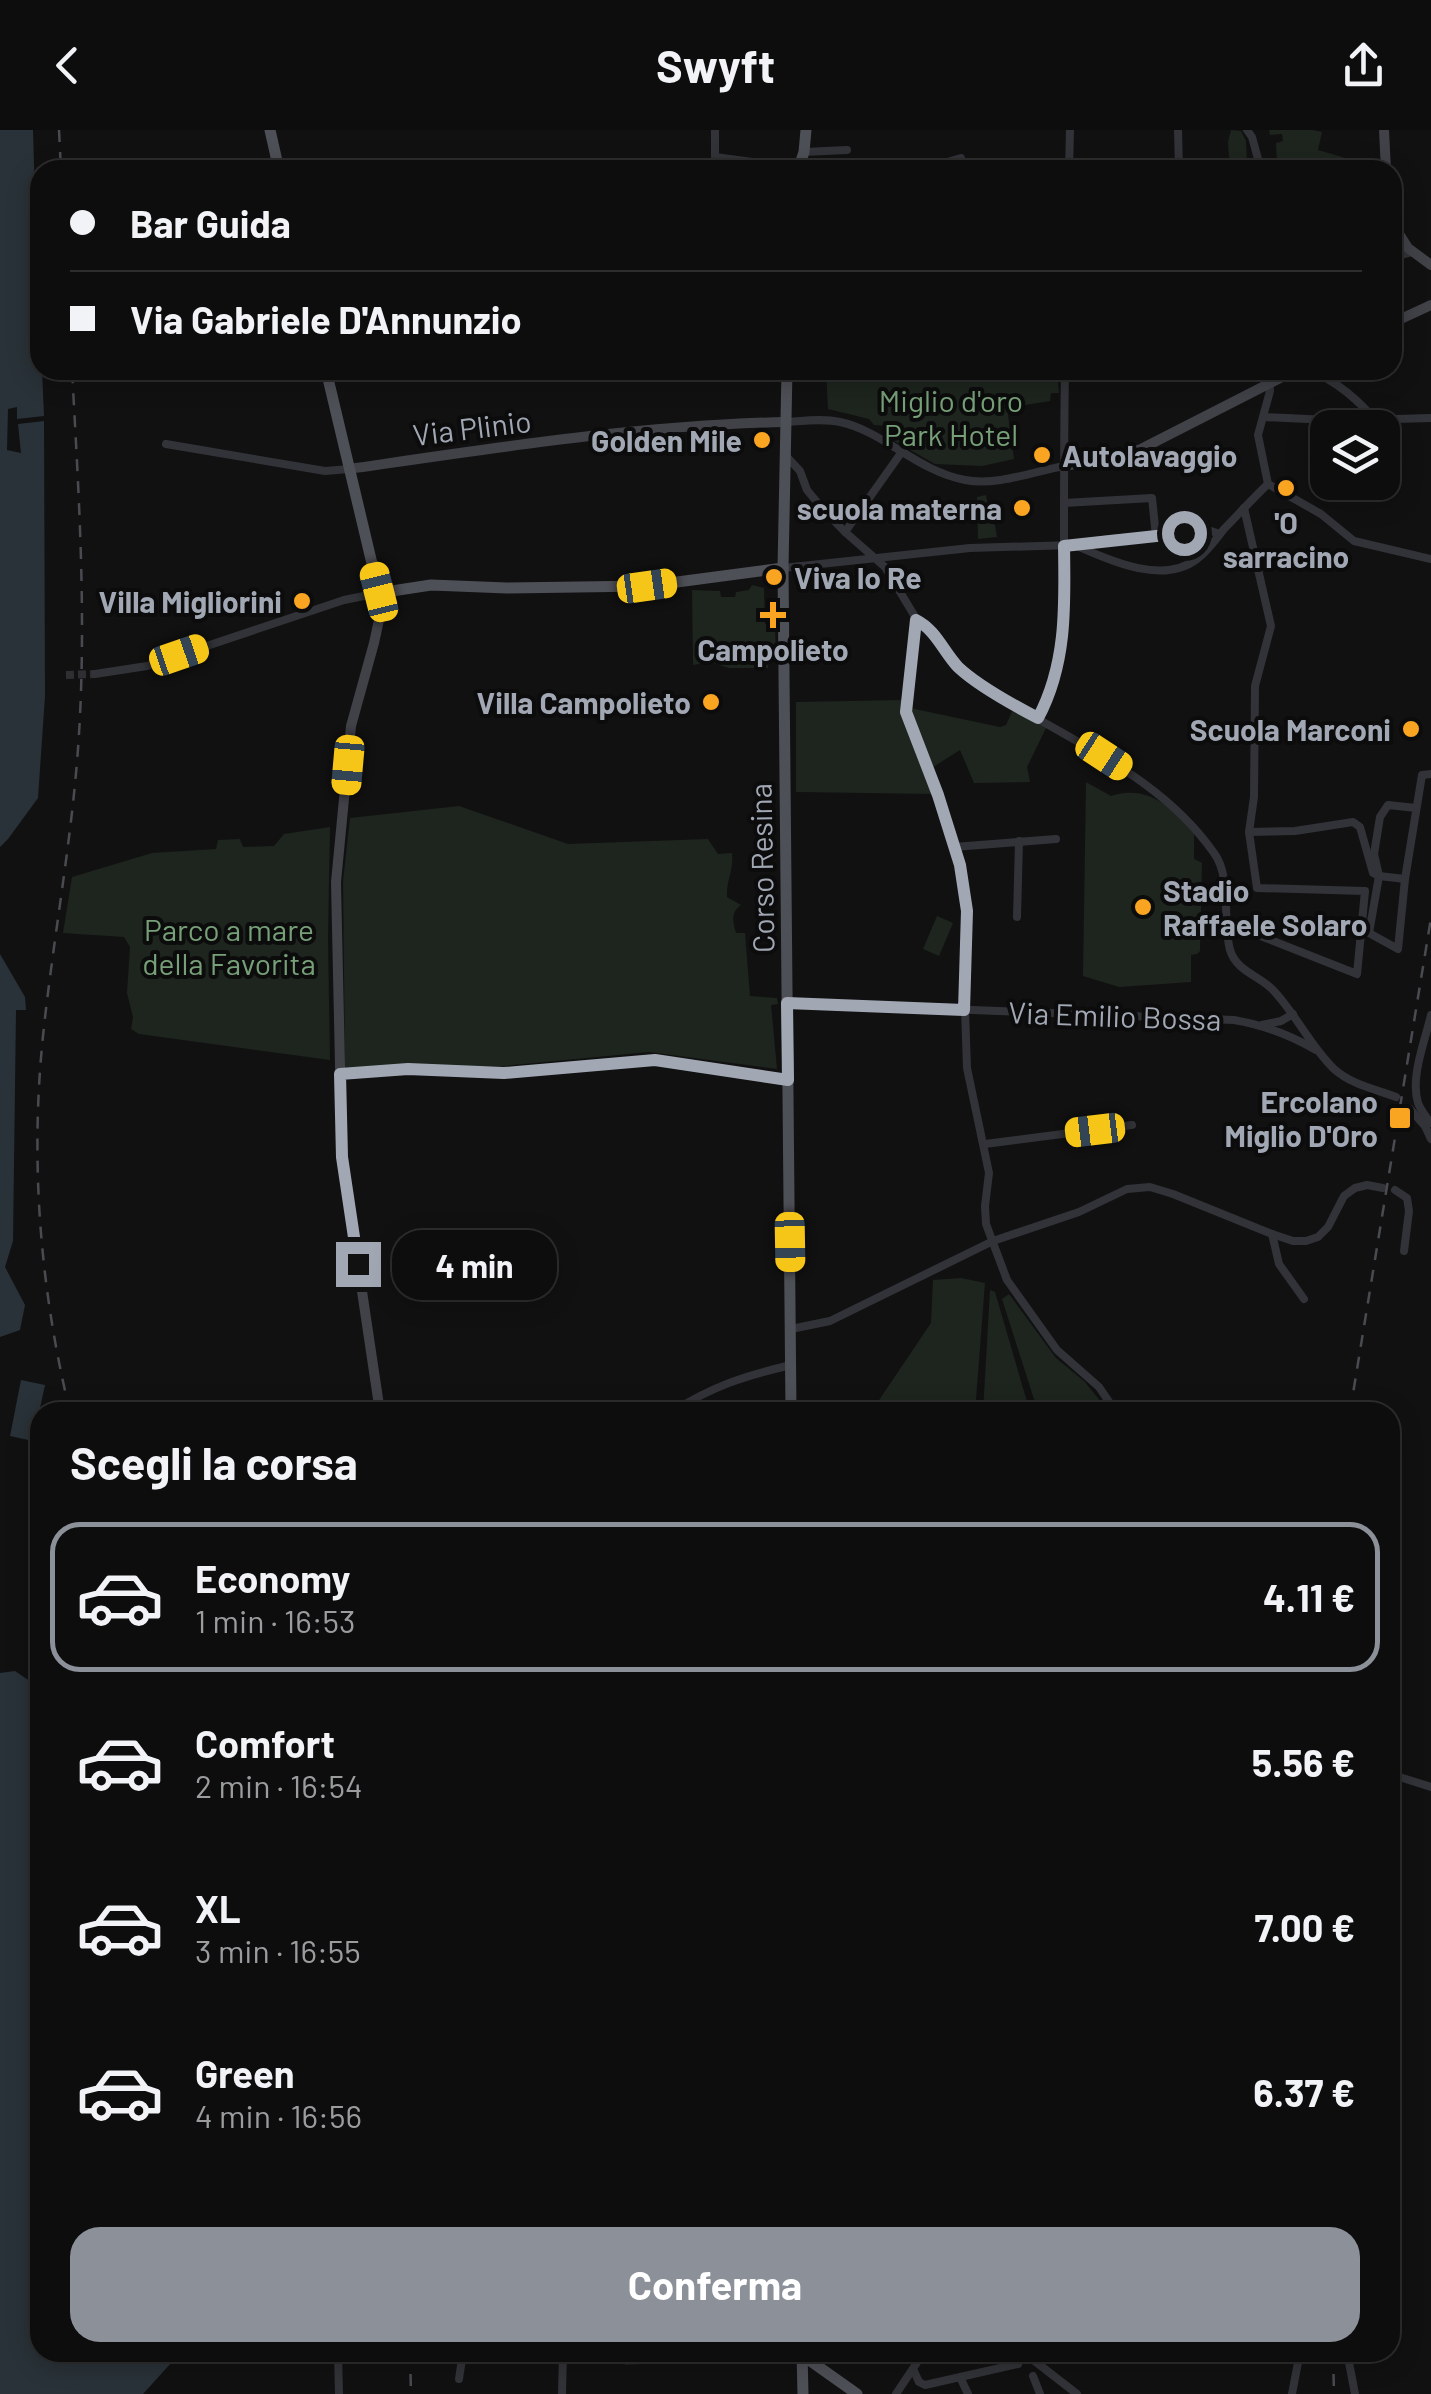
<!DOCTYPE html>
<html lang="it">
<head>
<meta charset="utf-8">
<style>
  body { margin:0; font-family:Barlow,sans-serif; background:#1b1b1c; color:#f1f3f6; height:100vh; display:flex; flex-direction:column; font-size:38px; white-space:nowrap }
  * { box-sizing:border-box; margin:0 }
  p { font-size:32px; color:#9a9c9e }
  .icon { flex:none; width:55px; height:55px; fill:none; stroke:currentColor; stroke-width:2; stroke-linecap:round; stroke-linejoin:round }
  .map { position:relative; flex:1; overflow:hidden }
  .panel { position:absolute; left:30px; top:1272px; width:1370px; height:960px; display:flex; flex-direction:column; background:#0d0d0e; border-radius:30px; box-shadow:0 5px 25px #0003,0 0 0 2px #2d2d2e }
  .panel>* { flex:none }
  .banner { position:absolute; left:30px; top:30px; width:1372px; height:220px; border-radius:30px; box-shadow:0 5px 25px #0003,0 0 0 2px #2d2d2e; display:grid; align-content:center; height:220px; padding:0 40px; background:#0d0d0e }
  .controls { position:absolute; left:1310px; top:280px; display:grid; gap:20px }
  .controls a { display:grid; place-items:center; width:90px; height:90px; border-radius:20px; background:#0d0d0e; box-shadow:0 5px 25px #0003,0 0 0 2px #2d2d2e; font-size:50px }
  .end { position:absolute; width:45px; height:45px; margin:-22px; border:12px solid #a1a8b4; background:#111; box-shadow:0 0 0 5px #111 }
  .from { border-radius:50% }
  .bubble { position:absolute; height:70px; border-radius:30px; background:#0d0d0e; box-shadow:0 5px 25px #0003,0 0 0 2px #2d2d2e; font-size:32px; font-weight:700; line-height:70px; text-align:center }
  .car { position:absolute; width:30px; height:60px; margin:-30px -15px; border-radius:12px; box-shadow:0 0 8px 2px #0007; background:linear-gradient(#f5c518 24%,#345 0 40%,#f5c518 0 76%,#345 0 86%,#f5c518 0) }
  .banner b { display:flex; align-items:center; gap:35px; height:95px; font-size:38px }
  .banner b+b { border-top:2px solid #2d2d2e }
  .banner i { width:25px; height:25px; background:#f1f3f6 }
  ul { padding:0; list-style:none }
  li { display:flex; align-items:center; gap:30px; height:150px; margin:0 20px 15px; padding:0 20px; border:5px solid transparent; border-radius:30px }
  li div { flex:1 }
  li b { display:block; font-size:38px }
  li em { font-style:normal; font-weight:700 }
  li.current { border-color:#8c9099 }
  li>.icon { width:90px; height:90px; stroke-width:1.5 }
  h2 { padding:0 40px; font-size:45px; line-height:120px }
  .button { display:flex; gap:20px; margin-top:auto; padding:20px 40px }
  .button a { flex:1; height:115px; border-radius:30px; background:#8c9099; color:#fff; font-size:40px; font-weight:700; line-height:115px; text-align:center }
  header { display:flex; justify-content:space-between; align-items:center; height:130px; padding:0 40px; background:#0d0d0e; font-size:45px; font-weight:700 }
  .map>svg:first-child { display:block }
  .green { fill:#1d251e }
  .water { fill:#293238 }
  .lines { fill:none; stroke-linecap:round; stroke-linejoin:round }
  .street-tunnel { stroke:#2e2f32; stroke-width:8; stroke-dasharray:8 4; stroke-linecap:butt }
  .street { stroke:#323338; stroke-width:8 }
  .secondary { stroke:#404248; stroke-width:10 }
  .primary { stroke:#4e5057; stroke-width:11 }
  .rail { stroke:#494b51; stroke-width:2.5; stroke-dasharray:12 10; stroke-linecap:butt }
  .route { stroke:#a1a8b4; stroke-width:12 }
  .poi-dot { fill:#f9a522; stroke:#0c0c0d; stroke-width:4 }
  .labels { text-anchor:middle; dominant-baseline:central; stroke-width:8; stroke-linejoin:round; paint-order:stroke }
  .park-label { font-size:30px; fill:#77a078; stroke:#0c0c0d }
  .street-label { font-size:30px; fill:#a1a8b4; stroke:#0c0c0d }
  .poi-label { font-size:30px; font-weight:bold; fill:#a1a8b4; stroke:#0c0c0d; text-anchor:end }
</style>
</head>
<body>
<header><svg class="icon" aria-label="back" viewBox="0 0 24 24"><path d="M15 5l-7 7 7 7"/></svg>Swyft<svg class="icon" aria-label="share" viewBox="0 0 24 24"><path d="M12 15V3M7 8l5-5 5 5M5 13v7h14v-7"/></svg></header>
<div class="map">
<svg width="1431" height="2264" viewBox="0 0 1431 2264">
  <rect width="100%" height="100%" fill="#111112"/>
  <g class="green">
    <path d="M 1231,0 L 1241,1 L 1246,11 L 1247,31 L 1232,31 L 1229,27 L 1228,12 Z"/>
    <path d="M 1269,0 L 1312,0 L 1322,2 L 1318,20 L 1359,32 L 1376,33 L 1376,40 L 1263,40 L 1263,33 L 1277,33 L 1276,13 L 1283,11 L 1282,4 L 1270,5 Z"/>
    <path d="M 826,240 L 1057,240 L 1059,263 L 1051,263 L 1050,271 L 1007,278 L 1014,329 L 982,336 L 935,334 L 889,308 L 889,296 L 874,295 L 869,289 L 828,279 Z"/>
    <path d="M 986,365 L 991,393 L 995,395 L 997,407 L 978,409 L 977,367 Z"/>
    <path d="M 752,455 L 764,458 L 765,494 L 775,494 L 776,528 L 768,529 L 768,538 L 729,538 L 710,532 L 693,535 L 692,460 L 720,461 L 721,467 L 735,467 L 736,462 L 749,460 Z"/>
    <path d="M 903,570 L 909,596 L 936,664 L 796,662 L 796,572 Z"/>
    <path d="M 1015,575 L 1048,594 L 1027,637 L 1030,652 L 974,653 L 960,620 L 930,639 L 910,578 L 1000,597 L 1006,595 Z"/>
    <path d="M 1086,652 L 1111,666 C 1147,654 1172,677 1194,703 L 1194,729 L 1202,733 L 1200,821 L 1197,824 L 1191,825 L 1191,852 L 1119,857 L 1083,846 Z"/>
    <path d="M 459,676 L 568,714 L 708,709 L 718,724 L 732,723 C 734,741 726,750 727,767 L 741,775 C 730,783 733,792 736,803 L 745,803 L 750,866 L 777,868 L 778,874 L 771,875 L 777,939 L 649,922 L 504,936 L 345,938 L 343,751 L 350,688 Z"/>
    <path d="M 330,697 L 328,810 L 330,930 L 139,904 L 131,899 L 133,887 L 127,863 L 130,817 L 124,807 L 63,803 L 72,747 L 152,723 L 216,719 L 218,710 L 240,709 L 243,717 L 274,716 L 284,704 Z"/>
    <path d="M 937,786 L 953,793 L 939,826 L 923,819 Z"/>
    <path d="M 961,1148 L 985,1153 L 975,1282 L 871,1282 L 931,1193 L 933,1150 Z"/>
    <path d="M 990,1160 L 995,1162 L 1030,1282 L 983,1282 Z"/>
    <path d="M 1009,1164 L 1056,1228 L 1085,1252 L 1109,1282 L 1038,1282 L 1002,1169 Z"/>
    <path d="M 624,2223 L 674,2223 L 674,2232 L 625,2235 Z"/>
  </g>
  <g class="water">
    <path d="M 0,0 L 33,0 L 40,240 L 42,240 L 44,286 L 17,289 L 17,277 L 8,279 L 7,320 L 21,323 L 18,294 L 44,291 L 45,566 L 38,668 L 8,709 L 0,717 Z"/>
    <path d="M 0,824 L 25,867 L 26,880 L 16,880 L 13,1111 L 5,1137 L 25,1175 L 20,1200 L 0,1207 Z"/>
    <path d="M 21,1250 L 45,1255 L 33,1311 L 10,1306 Z"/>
    <path d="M 15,1541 L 40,1558 L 40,2222 L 180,2223 L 143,2264 L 0,2264 L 0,1543 Z"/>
  </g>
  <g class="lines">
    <path class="street-tunnel" d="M 66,545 L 95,544"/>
    <g class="street">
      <path d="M 715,0 L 715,27 L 799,38"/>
      <path d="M 1178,0 L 1179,40"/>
      <path d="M 1247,0 L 1252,7 L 1261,40"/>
      <path d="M 804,22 L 847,20"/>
      <path d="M 920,40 L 961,28"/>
      <path d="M 1069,40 L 1070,0"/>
      <path d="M 1392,127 L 1412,122"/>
      <path d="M 1310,240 C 1338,252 1361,272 1380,296"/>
      <path d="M 1263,287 L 1329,290 L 1367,296 L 1380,296 L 1396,289 L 1431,288"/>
      <path d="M 786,292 C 803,291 823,288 840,292 C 883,301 917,341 965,350 C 997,356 1032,342 1064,336"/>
      <path d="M 166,314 L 325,341 L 349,339"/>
      <path d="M 786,326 L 800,341 L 807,360 L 821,377 L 845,402 L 885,437 L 917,490 L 907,581 L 938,665 L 960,735 L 967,781 L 965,879 L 967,938 L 989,1043 L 985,1076 L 986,1094 L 1007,1150 L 1057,1220 L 1099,1257 L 1116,1282"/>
      <path d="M 1268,354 L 1321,384 L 1354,411 L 1431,429"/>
      <path d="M 1268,354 L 1258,305 L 1270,261 L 1269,240"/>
      <path d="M 1064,373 L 1152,368 L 1156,406"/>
      <path d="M 845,402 L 901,323"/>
      <path d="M 1077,416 C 1111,431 1163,455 1197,429 C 1208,421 1216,409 1224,399 C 1239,384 1253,368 1268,354"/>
      <path d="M 783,438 L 970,418 L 1073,415 L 1109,409 L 1211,401 L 1220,404"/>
      <path d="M 917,490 C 938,501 945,526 962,540 C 1045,604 1152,634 1214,723 C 1232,747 1222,790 1230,820 C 1237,842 1259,845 1273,860 C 1296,884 1310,916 1334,939 C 1352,955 1375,959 1396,967"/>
      <path d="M 95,544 L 147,536 L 344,470 L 379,463"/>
      <path d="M 1038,588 C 1068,534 1064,472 1064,412 C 1064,355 1064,298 1065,240"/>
      <path d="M 1416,678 L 1388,675 L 1380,687 L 1374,724 L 1379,746 L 1369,803 L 1398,819 L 1405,749 L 1422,645 L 1431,644"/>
      <path d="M 1249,702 L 1295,701 L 1353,692 L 1360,697 L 1373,743 L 1379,746 L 1405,749"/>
      <path d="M 954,717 L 1056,709"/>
      <path d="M 1017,787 L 1019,711"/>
      <path d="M 1225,792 L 1357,844 L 1365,761 L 1257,758 L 1249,702 L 1254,667 L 1255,556 L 1271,496 L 1244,378"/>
      <path d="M 787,873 L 1234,890 C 1264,895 1290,905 1316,920"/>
      <path d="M 1431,885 C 1425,911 1410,947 1418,973 C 1421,981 1426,987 1431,993"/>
      <path d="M 1262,895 L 1281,891 L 1293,884"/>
      <path d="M 340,945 L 409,939 L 504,943 L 655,930 L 788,950"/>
      <path d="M 1410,979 L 1425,996 L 1431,1009"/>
      <path d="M 985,1014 L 1132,995"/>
      <path d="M 1395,1060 L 1407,1068 L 1409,1081 L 1404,1121"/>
      <path d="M 1272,1104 L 1279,1134 L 1304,1169"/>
      <path d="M 791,1199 L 830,1191 L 993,1111 L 1079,1082 L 1127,1059 L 1150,1057 L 1173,1064 L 1272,1104 L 1293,1111 L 1306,1111 L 1318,1107 L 1328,1097 L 1344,1066 L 1355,1058 L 1367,1055 L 1383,1058"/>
      <path d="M 672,1282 C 713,1256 744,1246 791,1235"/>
      <path d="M 1390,1644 L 1431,1657"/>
      <path d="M 338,2222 L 339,2264"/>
      <path d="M 1023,2222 L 1077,2264"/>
      <path d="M 1347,2222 L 1355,2264"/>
      <path d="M 914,2241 L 919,2252 L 925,2255 L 1018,2234"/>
      <path d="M 1033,2246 L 1040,2264"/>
      <path d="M 960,2247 L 968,2264"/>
      <path d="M 459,2249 L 463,2222"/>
      <path d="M 562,2264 L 563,2222"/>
      <path d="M 896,2264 L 924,2222"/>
      <path d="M 1292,2264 L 1300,2222"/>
    </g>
    <g class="secondary">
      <path d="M 1384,0 L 1386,40"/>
      <path d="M 1392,93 L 1408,118 L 1431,135"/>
      <path d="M 1392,193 L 1431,175"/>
      <path d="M 1064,336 L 1114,327 L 1141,319 L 1296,240"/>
      <path d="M 349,339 C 494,318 640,295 786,292"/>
      <path d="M 379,463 L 379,490 L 374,513 L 351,596 L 336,752 L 342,1027 L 380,1282"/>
    </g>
    <g class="primary">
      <path d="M 270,0 L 279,40"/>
      <path d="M 798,40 L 804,22 L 806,0"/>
      <path d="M 326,240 L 379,463 L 431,455 L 507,458 L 647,456 L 783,438"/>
      <path d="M 787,240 L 783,438 L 791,1282"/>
      <path d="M 802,2222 L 803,2264"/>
      <path d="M 802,2225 L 857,2264"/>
    </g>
    <g class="rail">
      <path d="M 59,0 L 61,40"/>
      <path d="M 70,1282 C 40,1159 30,1032 43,906 C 53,810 71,715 78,619 C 87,493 79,367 72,240"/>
      <path d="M 1350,1282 L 1431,788"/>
      <path d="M 410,2222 L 411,2264"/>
      <path d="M 1333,2222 L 1334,2264"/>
    </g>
  </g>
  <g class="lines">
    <path class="route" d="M 358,1134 L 342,1027 L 340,944 L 408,939 L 504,943 L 655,930 L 788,950 L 787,873 L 964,880 L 967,781 L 960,735 L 938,665 L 906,582 L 916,490 C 936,500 943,521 958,537 C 977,555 1015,576 1038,588 C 1067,534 1065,475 1064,416 L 1184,403"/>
  </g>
  <g class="poi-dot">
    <circle cx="762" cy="310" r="10"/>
    <circle cx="1042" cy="325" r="10"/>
    <circle cx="1286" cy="358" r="10"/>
    <circle cx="1022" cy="378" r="10"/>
    <circle cx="774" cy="447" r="10"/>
    <circle cx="302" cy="471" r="10"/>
    <path d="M768 470h10v10h10v10h-10v10h-10v-10h-10v-10h10z"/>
    <circle cx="711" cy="572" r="10"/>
    <circle cx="1411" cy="599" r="10"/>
    <circle cx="1143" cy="777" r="10"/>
    <rect x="1388" y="976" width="24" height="24" rx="5"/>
  </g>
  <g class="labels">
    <g class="park-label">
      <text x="951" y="270">Miglio d'oro<tspan x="951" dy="34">Park Hotel</tspan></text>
      <text x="229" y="799">Parco a mare<tspan x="229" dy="34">della Favorita</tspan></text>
    </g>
    <g class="street-label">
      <text transform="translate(472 297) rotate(-7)">Via Plinio</text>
      <text transform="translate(761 738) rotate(-91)">Corso Resina</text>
      <text transform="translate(1115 885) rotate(2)">Via Emilio Bossa</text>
    </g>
    <g class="poi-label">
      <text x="742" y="310">Golden Mile</text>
      <text x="1062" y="325" text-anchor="start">Autolavaggio</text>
      <text x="1002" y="378">scuola materna</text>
      <text x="1286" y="392" text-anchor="middle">'O<tspan x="1286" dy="34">sarracino</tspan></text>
      <text x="794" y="447" text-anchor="start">Viva lo Re</text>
      <text x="282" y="471">Villa Migliorini</text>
      <text x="773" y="519" text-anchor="middle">Campolieto</text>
      <text x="691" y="572">Villa Campolieto</text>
      <text x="1391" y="599">Scuola Marconi</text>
      <text x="1163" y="760" text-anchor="start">Stadio<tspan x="1163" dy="34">Raffaele Solaro</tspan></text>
      <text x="1378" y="971">Ercolano<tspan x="1378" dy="34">Miglio D'Oro</tspan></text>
    </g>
  </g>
</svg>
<div class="controls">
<a><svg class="icon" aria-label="layers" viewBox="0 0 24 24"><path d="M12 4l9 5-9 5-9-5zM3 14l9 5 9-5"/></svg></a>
</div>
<i class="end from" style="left:1184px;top:403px"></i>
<i class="end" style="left:358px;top:1134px"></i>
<div class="bubble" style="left:392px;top:1100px;width:165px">4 min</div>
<i class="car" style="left:647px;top:456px;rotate:82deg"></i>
<i class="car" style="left:379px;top:462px;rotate:346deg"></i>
<i class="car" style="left:179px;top:525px;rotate:71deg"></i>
<i class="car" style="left:1104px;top:626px;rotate:123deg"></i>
<i class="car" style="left:348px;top:635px;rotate:185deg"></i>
<i class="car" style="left:1095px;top:1000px;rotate:263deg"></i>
<i class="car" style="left:790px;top:1112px;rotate:179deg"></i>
<div class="banner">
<b><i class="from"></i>Bar Guida</b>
<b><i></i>Via Gabriele D'Annunzio</b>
</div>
<section class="panel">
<h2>Scegli la corsa</h2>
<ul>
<li class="current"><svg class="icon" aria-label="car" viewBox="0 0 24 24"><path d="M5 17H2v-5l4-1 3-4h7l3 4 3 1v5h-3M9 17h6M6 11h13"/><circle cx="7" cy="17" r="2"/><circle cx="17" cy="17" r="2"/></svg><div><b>Economy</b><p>1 min · 16:53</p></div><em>4.11 €</em></li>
<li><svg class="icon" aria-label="car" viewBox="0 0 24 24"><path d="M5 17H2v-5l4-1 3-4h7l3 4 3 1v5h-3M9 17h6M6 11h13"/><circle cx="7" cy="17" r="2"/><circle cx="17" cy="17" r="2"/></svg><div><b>Comfort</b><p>2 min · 16:54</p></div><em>5.56 €</em></li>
<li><svg class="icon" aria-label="car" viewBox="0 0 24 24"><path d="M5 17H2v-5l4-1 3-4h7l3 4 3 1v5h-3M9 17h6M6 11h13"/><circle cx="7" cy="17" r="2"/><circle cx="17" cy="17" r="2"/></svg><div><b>XL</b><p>3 min · 16:55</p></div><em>7.00 €</em></li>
<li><svg class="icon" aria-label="car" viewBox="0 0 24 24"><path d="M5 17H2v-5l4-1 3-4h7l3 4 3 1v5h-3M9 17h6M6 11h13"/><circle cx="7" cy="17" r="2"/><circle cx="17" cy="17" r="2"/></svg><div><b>Green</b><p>4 min · 16:56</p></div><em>6.37 €</em></li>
</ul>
<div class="button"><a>Conferma</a></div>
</section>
</div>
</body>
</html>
